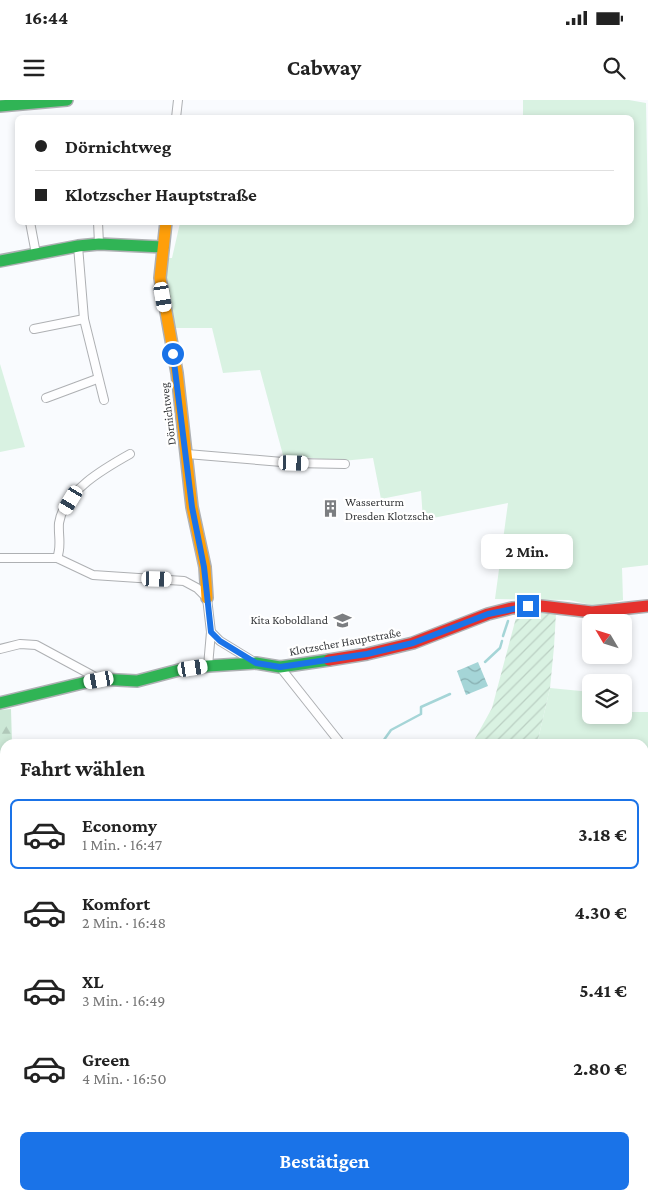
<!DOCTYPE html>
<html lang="de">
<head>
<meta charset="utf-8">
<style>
  body { margin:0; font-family:"Crimson Pro",serif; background:#f2f2f2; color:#222; height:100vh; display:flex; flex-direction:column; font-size:19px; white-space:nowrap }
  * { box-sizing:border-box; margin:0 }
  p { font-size:16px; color:#767676 }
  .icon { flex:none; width:28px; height:28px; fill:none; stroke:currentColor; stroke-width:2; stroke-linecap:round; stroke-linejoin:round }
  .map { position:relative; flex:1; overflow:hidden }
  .side { position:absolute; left:0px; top:639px; width:649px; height:461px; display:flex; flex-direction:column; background:#fff; border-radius:15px 15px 0 0; box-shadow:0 2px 8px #0003 }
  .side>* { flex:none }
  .guide { position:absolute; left:15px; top:15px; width:619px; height:110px; border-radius:8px; box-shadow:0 2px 8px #0003; display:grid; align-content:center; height:110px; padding:0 20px; background:#fff }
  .needle { width:32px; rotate:308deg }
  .controls { position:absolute; left:582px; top:514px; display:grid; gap:10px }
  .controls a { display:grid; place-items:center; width:50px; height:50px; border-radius:8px; background:#fff; box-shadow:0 2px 8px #0003; font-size:25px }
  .end { position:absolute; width:22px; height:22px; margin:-11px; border:6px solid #1a73e8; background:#fff; box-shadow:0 0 0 2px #fff }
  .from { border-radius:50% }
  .bubble { position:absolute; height:35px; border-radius:8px; background:#fff; box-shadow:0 2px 8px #0003; font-size:16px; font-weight:700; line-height:35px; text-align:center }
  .car { position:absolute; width:15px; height:30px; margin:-15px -8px; border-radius:6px; box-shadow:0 0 4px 1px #0007; background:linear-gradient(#fff 24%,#345 0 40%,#fff 0 76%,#345 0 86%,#fff 0) }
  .guide b { display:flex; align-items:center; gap:18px; height:48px; font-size:19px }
  .guide b+b { border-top:1px solid #e0e0e0 }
  .guide i { width:12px; height:12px; background:#222 }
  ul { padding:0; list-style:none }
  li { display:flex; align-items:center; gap:15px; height:70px; margin:0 10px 8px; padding:0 10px; border:2px solid transparent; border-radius:8px }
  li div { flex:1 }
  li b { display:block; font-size:19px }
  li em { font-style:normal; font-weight:700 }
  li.current { border-color:#1a73e8 }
  li>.icon { width:45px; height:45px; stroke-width:1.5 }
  h2 { padding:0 20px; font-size:22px; line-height:60px }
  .cta { display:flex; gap:10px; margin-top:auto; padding:10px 20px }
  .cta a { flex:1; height:58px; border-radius:8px; background:#1a73e8; color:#fff; font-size:20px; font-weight:700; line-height:58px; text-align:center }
  .status { display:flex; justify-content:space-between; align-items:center; height:35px; padding:0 25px; background:#fff; direction:ltr }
  .status svg { height:14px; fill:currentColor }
  header { display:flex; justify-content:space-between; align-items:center; height:65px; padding:0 20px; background:#fff; font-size:22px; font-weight:700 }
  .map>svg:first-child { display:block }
  .green { fill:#d9f2e2 }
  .forest { fill:url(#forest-firs) }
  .garden { fill:url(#garden-furrows) }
  .water { fill:url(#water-waves) }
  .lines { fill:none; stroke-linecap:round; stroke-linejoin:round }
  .stream { stroke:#a5d5d7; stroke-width:2.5 }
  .street-casing { stroke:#aeb0b3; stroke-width:10 }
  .fast-casing { stroke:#aeb0b3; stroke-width:14 }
  .slow-casing { stroke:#aeb0b3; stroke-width:14 }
  .jam-casing { stroke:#aeb0b3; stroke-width:14 }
  .street { stroke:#fefeff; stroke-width:8 }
  .fast { stroke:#30b455; stroke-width:11 }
  .slow { stroke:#ff9f0a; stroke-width:11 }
  .jam { stroke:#e5322d; stroke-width:11 }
  .tram { stroke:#d8d8d9; stroke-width:1 }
  .route { stroke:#1a73e8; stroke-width:6 }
  .labels { text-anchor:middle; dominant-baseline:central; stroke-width:4.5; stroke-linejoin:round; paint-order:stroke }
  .street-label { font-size:12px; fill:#383a3d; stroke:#fff }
  .poi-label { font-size:12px; fill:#383a3d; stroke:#fff; text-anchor:start }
</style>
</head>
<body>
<div class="status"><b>16:44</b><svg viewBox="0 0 49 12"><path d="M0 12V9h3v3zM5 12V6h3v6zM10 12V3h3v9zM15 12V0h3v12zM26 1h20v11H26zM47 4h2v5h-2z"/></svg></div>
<header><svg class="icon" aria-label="menu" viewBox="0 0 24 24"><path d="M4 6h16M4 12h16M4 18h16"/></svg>Cabway<svg class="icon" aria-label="search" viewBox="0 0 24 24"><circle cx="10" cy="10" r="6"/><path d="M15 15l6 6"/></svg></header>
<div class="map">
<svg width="648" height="1099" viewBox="0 0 648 1099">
  <defs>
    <pattern id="forest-firs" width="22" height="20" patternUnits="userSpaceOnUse" patternTransform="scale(1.25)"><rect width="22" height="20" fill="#cce8d6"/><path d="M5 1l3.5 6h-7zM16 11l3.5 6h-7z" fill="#b0c8b9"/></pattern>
    <pattern id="garden-furrows" width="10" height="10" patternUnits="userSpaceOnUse" patternTransform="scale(1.25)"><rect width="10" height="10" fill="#d9f2e2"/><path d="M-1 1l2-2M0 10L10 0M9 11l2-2" fill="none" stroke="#bbd0c3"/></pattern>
    <pattern id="water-waves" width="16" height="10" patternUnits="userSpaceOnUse" patternTransform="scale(1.25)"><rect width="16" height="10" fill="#a5d5d7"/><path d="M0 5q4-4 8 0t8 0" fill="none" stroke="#87aeb0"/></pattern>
  </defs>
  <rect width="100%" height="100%" fill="#f9fbfe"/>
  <g class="green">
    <path d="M 523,0 L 629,0 L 646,3 L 648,111 L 648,465 L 622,468 L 623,500 L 595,506 L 569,500 L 495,499 L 508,403 L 423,420 L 421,391 L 381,399 L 373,358 L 342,361 L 283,355 L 260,270 L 223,273 L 212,228 L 171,228 L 167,186 L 166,158 L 172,158 L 180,123 L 631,122 L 631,18 L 523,17 Z"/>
    <path d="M 0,264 L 25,347 L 0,352 Z"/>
    <path d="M 550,588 L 591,592 L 591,615 L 624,615 L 624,595 L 631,595 L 630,612 L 648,612 L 648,685 L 644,690 L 644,644 L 537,644 Z"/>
  </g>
  <g class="forest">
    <path d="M 11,609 L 12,644 L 5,644 L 5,658 L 0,658 L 0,610 Z"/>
    <path d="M 648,921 L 648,1099 L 627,1099 L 621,1095 L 644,1095 L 644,922 Z"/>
  </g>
  <path class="garden" d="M 556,513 L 554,547 L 550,588 L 537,644 L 472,644 L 492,608 L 517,514 Z"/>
  <path class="water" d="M 478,562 L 488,586 L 466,595 L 457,571 Z"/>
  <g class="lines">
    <g class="stream">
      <path d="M 503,536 L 508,521"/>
      <path d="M 485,562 L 500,548 L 502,541"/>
      <path d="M 381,644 L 391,630 L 421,614 L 421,607 L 450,594"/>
    </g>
    <defs>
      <g id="street">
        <path d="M 176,18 L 178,0"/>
        <path d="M 30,122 L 36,154"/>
        <path d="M 98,122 L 99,144"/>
        <path d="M 78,146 L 84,219 L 104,300"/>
        <path d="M 34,229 L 84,219"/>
        <path d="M 46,298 L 97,279"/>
        <path d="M 187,354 L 294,363 L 345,364"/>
        <path d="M 0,458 L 57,458 L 93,475 L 184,481 L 197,488 L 207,498 L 211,532 L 208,566"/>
        <path d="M 57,458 C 62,446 58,436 59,423 C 64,391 105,368 130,354"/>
        <path d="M 211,532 L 220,541 L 256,563"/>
        <path d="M 0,549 L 20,544 L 36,545 L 99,579"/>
        <path d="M 280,567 L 341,644"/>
        <path d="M 0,684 L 5,684"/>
        <path d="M 644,757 L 648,752"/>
        <path d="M 0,770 L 5,782"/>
        <path d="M 0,813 L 5,810"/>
        <path d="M 644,841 L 648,843"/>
        <path d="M 0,934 L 5,941"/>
        <path d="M 0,1019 L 5,1015"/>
        <path d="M 257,1099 L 259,1095"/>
        <path d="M 413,1099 L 413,1095"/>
        <path d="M 515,1099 L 516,1095"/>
      </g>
      <g id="fast">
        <path d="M 0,6 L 67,0"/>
        <path d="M 0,161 L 78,146 L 99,144 L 163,147"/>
        <path d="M 0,603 L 99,579 L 137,581 L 179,570 L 208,566 L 256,563 L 280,567 L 329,560"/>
        <path d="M 613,1095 L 619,1099"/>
      </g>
      <g id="slow">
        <path d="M 166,122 L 160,178 L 177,273 L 192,407 L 205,467 L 207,498"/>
        <path d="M 17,1099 L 18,1095"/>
      </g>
      <path id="jam" d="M 329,560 L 367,554 L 413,543 L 488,514 L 512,508 L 541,506 L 592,512 L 648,506"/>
    </defs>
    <use href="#street" class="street-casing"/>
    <use href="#fast" class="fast-casing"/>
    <use href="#slow" class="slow-casing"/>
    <use href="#jam" class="jam-casing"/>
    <use href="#street" class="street"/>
    <use href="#fast" class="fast"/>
    <use href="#slow" class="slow"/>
    <use href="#jam" class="jam"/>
    <g class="tram">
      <path d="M 644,1059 L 648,1059"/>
      <path d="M 28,1099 L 30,1095"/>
    </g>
  </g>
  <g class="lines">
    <path class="route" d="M 173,254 L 192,407 L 204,467 L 211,532 L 220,541 L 256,563 L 280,567 L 367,554 L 413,543 L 488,514 L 528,506"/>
  </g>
  <defs>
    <symbol id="building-bare" viewBox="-9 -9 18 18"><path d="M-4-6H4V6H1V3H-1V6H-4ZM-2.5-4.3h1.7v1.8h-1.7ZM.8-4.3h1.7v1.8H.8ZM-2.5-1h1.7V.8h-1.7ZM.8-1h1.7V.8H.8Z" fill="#7c7e81" stroke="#fff" stroke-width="2.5" paint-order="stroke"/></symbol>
    <symbol id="school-bare" viewBox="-9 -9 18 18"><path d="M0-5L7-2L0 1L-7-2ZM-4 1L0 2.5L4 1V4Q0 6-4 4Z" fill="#7c7e81" stroke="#fff" stroke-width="2.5" paint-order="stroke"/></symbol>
  </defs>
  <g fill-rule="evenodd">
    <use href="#building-bare" x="318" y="396" width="25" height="25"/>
    <use href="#school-bare" x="330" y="508" width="25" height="25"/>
  </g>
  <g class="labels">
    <g class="street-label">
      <text transform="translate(168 314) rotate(-97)">Dörnichtweg</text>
      <text transform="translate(345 542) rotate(-10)">Klotzscher Hauptstraße</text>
    </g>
    <g class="poi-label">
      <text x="345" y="402">Wasserturm<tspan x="345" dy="14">Dresden Klotzsche</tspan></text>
      <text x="328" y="520" text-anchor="end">Kita Koboldland</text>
    </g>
  </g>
</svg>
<div class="controls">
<a><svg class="needle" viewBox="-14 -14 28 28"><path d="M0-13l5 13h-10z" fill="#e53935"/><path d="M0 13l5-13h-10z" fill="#767676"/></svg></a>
<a><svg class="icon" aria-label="layers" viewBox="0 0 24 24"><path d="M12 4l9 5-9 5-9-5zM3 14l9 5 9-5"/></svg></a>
</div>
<i class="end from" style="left:173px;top:254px"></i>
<i class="end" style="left:528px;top:506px"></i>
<div class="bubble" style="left:481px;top:434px;width:92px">2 Min.</div>
<i class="car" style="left:163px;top:197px;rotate:170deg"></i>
<i class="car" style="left:294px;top:363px;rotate:92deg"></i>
<i class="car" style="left:71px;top:400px;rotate:211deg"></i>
<i class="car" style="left:157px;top:479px;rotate:92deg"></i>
<i class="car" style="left:193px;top:568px;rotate:81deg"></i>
<i class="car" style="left:99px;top:580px;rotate:260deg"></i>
<div class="guide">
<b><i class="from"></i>Dörnichtweg</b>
<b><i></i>Klotzscher Hauptstraße</b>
</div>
<section class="side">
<h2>Fahrt wählen</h2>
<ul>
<li class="current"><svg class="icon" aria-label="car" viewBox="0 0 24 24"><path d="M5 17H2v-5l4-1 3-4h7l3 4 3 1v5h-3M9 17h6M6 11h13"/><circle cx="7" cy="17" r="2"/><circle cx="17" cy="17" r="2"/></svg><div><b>Economy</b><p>1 Min. · 16:47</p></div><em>3.18 €</em></li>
<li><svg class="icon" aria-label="car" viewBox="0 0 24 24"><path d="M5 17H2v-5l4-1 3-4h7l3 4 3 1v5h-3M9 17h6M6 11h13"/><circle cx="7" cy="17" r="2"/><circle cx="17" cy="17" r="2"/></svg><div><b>Komfort</b><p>2 Min. · 16:48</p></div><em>4.30 €</em></li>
<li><svg class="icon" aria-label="car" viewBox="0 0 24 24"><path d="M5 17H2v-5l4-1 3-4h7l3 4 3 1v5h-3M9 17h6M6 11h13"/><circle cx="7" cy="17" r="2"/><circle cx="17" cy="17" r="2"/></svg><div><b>XL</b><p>3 Min. · 16:49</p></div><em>5.41 €</em></li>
<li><svg class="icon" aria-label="car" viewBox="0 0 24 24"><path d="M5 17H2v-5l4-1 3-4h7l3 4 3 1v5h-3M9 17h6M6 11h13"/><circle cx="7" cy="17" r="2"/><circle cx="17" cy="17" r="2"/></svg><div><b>Green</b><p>4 Min. · 16:50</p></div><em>2.80 €</em></li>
</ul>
<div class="cta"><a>Bestätigen</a></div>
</section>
</div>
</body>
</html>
